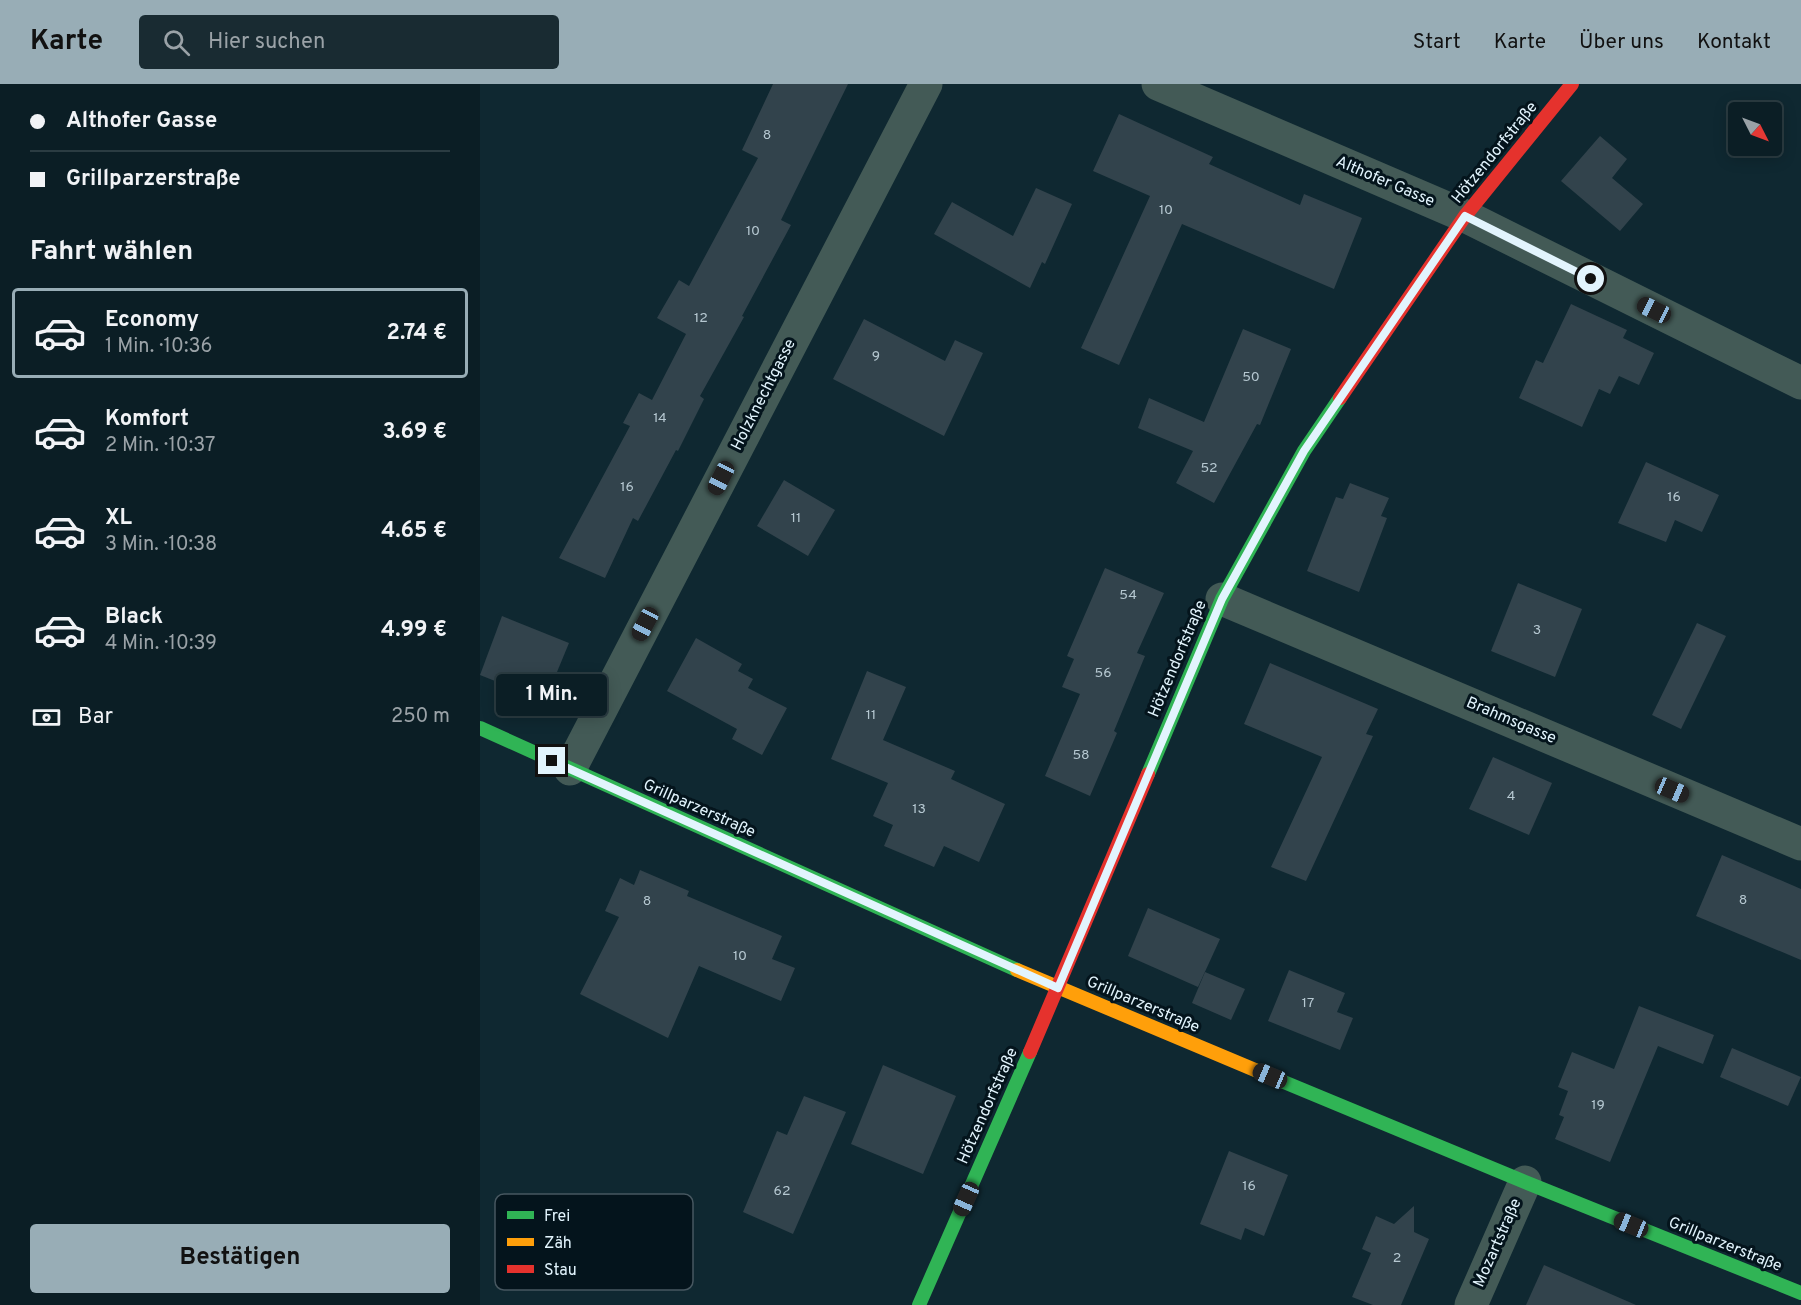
<!DOCTYPE html>
<html lang="de">
<head>
<meta charset="utf-8">
<style>
  body { margin:0; font-family:Overpass,sans-serif; background:#192b32; color:#f1f3f6; height:100vh; display:flex; flex-direction:column; font-size:22px; white-space:nowrap }
  * { box-sizing:border-box; margin:0 }
  p { font-size:20px; color:#9aa2a7 }
  .icon { flex:none; width:33px; height:33px; fill:none; stroke:currentColor; stroke-width:2; stroke-linecap:round; stroke-linejoin:round }
  .map { position:relative; flex:1; overflow:hidden }
  .panel { display:flex; flex-direction:column; background:#0b1e25; width:480px }
  .panel>* { flex:none }
  .top-card { display:grid; align-content:center; height:132px; padding:0 30px; background:#0b1e25 }
  .needle { width:39px; rotate:132deg }
  .fabs { position:absolute; left:1248px; top:18px; display:grid; gap:12px }
  .fabs a { display:grid; place-items:center; width:54px; height:54px; border-radius:6px; background:#0b1e25; box-shadow:0 3px 15px #0003,0 0 0 2px #2b3c42; font-size:30px }
  .end { position:absolute; width:27px; height:27px; margin:-14px; border:8px solid #e2f4fd; background:#111; box-shadow:0 0 0 3px #111 }
  .from { border-radius:50% }
  .bubble { position:absolute; height:42px; border-radius:6px; background:#0b1e25; box-shadow:0 3px 15px #0003,0 0 0 2px #2b3c42; font-size:20px; font-weight:700; line-height:42px; text-align:center }
  .car { position:absolute; width:18px; height:36px; margin:-18px -9px; border-radius:8px; box-shadow:0 0 4px 2px #0007; background:linear-gradient(#222 24%,#8ab4d8 0 40%,#222 0 76%,#8ab4d8 0 86%,#222 0) }
  .top-card b { display:flex; align-items:center; gap:21px; height:57px; font-size:22px }
  .top-card b+b { border-top:2px solid #2b3c42 }
  .top-card i { width:15px; height:15px; background:#f1f3f6 }
  ul { padding:0; list-style:none }
  li { display:flex; align-items:center; gap:18px; height:90px; margin:0 12px 9px; padding:0 18px; border:3px solid transparent; border-radius:6px }
  li div { flex:1 }
  li b { display:block; font-size:22px }
  li em { font-style:normal; font-weight:700 }
  li.active { border-color:#98adb6 }
  li>.icon { width:54px; height:54px; stroke-width:1.5 }
  h2 { padding:0 30px; font-size:27px; line-height:72px }
  .pay { display:flex; align-items:center; gap:15px; height:66px; padding:0 30px; font-size:22px }
  .pay p { margin-inline-start:auto }
  .cta { display:flex; gap:12px; margin-top:auto; padding:12px 30px }
  .cta a { flex:1; height:69px; border-radius:6px; background:#98adb6; color:#111; font-size:24px; font-weight:700; line-height:69px; text-align:center }
  header { display:flex; align-items:center; gap:36px; box-sizing:border-box; height:84px; padding:0 30px; background:#98adb6; color:#111 }
  header strong { font-size:28px }
  nav { display:flex; gap:33px; margin-inline-start:auto; font-size:21px }
  .search { width:420px; height:54px; background:#192b32; display:flex; align-items:center; gap:15px; box-sizing:border-box; padding:0 21px; border-radius:6px; color:#9aa2a7; font-size:22px }
  main { display:flex; flex:1; min-height:0 }
  .map>svg:first-child { display:block }
  .building { fill:#32434c }
  .lines { fill:none; stroke-linecap:round; stroke-linejoin:round }
  .street { stroke:#435a56; stroke-width:33 }
  .fast { stroke:#30b455; stroke-width:14 }
  .slow { stroke:#ff9f0a; stroke-width:14 }
  .jam { stroke:#e5322d; stroke-width:14 }
  .route { stroke:#e2f4fd; stroke-width:8 }
  .labels { text-anchor:middle; dominant-baseline:central; stroke-width:6; stroke-linejoin:round; paint-order:stroke }
  .number-label { font-size:14px; fill:#b6c8d1 }
  .street-label { font-size:16px; fill:#e2f4fd; stroke:#04141c }
  .key { fill:#04141c; stroke:#475760; stroke-width:1.5 }
  .key-label { font-size:16px; fill:#e2f4fd }
</style>
</head>
<body>
<header>
<strong>Karte</strong>
<div class="search"><svg class="icon" aria-label="search" viewBox="0 0 24 24"><circle cx="10" cy="10" r="6"/><path d="M15 15l6 6"/></svg>Hier suchen</div>
<nav><a>Start</a><a>Karte</a><a>Über uns</a><a>Kontakt</a></nav>
</header>
<main>
<section class="panel">
<div class="top-card">
<b><i class="from"></i>Althofer Gasse</b>
<b><i></i>Grillparzerstraße</b>
</div>
<h2>Fahrt wählen</h2>
<ul>
<li class="active"><svg class="icon" aria-label="car" viewBox="0 0 24 24"><path d="M5 17H2v-5l4-1 3-4h7l3 4 3 1v5h-3M9 17h6M6 11h13"/><circle cx="7" cy="17" r="2"/><circle cx="17" cy="17" r="2"/></svg><div><b>Economy</b><p>1 Min. · 10:36</p></div><em>2.74 €</em></li>
<li><svg class="icon" aria-label="car" viewBox="0 0 24 24"><path d="M5 17H2v-5l4-1 3-4h7l3 4 3 1v5h-3M9 17h6M6 11h13"/><circle cx="7" cy="17" r="2"/><circle cx="17" cy="17" r="2"/></svg><div><b>Komfort</b><p>2 Min. · 10:37</p></div><em>3.69 €</em></li>
<li><svg class="icon" aria-label="car" viewBox="0 0 24 24"><path d="M5 17H2v-5l4-1 3-4h7l3 4 3 1v5h-3M9 17h6M6 11h13"/><circle cx="7" cy="17" r="2"/><circle cx="17" cy="17" r="2"/></svg><div><b>XL</b><p>3 Min. · 10:38</p></div><em>4.65 €</em></li>
<li><svg class="icon" aria-label="car" viewBox="0 0 24 24"><path d="M5 17H2v-5l4-1 3-4h7l3 4 3 1v5h-3M9 17h6M6 11h13"/><circle cx="7" cy="17" r="2"/><circle cx="17" cy="17" r="2"/></svg><div><b>Black</b><p>4 Min. · 10:39</p></div><em>4.99 €</em></li>
</ul>
<div class="pay"><svg class="icon" aria-label="cash" viewBox="0 0 24 24"><path d="M3 7h18v10H3z"/><circle cx="12" cy="12" r="2"/></svg>Bar<p>250 m</p></div>
<div class="cta"><a>Bestätigen</a></div>
</section>
<div class="map">
<svg width="1321" height="1221" viewBox="0 0 1321 1221">
  <rect width="100%" height="100%" fill="#0f2831"/>
  <g class="building">
    <path d="M 293,0 L 368,0 L 301,136 L 311,141 L 262,232 L 264,233 L 220,312 L 224,315 L 198,367 L 196,366 L 158,437 L 153,434 L 125,494 L 79,474 L 150,342 L 143,339 L 159,309 L 172,316 L 206,250 L 177,234 L 199,196 L 209,202 L 278,74 L 262,66 Z"/>
    <path d="M 639,30 L 733,73 L 729,80 L 820,121 L 824,110 L 882,134 L 854,205 L 702,140 L 639,281 L 601,264 L 670,112 L 613,87 Z"/>
    <path d="M 1120,52 L 1147,75 L 1132,94 L 1163,120 L 1140,147 L 1081,97 Z"/>
    <path d="M 556,104 L 592,120 L 565,180 L 562,178 L 550,204 L 454,150 L 472,118 L 533,152 Z"/>
    <path d="M 1091,220 L 1147,246 L 1143,254 L 1174,269 L 1159,301 L 1139,292 L 1130,310 L 1119,305 L 1102,343 L 1039,314 L 1056,276 L 1063,279 Z"/>
    <path d="M 384,235 L 465,277 L 475,256 L 503,269 L 464,352 L 353,295 Z"/>
    <path d="M 763,245 L 811,265 L 780,341 L 777,340 L 734,419 L 696,399 L 713,367 L 658,344 L 669,314 L 724,338 Z"/>
    <path d="M 1166,378 L 1239,411 L 1222,448 L 1195,436 L 1186,458 L 1138,439 Z"/>
    <path d="M 304,396 L 355,426 L 328,472 L 277,442 Z"/>
    <path d="M 870,399 L 909,414 L 901,432 L 907,434 L 879,508 L 827,487 L 856,413 L 863,415 Z"/>
    <path d="M 625,484 L 684,509 L 657,569 L 665,572 L 634,647 L 637,649 L 610,712 L 565,692 L 600,610 L 582,603 L 594,575 L 587,572 Z"/>
    <path d="M 1038,499 L 1102,525 L 1075,593 L 1011,567 Z"/>
    <path d="M 22,532 L 89,559 L 65,617 L 0,591 Z"/>
    <path d="M 1217,539 L 1246,552 L 1201,645 L 1172,631 Z"/>
    <path d="M 216,554 L 262,580 L 258,587 L 273,595 L 268,604 L 307,624 L 282,671 L 252,655 L 257,645 L 187,607 Z"/>
    <path d="M 790,579 L 898,625 L 886,650 L 893,652 L 826,797 L 791,783 L 842,673 L 764,640 Z"/>
    <path d="M 387,587 L 426,603 L 403,656 L 475,687 L 471,695 L 525,720 L 499,778 L 464,762 L 454,783 L 404,762 L 413,741 L 393,732 L 408,699 L 351,675 Z"/>
    <path d="M 1013,673 L 1072,699 L 1049,751 L 989,725 Z"/>
    <path d="M 1242,771 L 1321,805 L 1321,876 L 1216,832 Z"/>
    <path d="M 160,786 L 209,807 L 207,812 L 302,852 L 292,875 L 315,884 L 301,917 L 219,882 L 188,954 L 100,910 L 139,833 L 125,827 L 140,794 L 154,801 Z"/>
    <path d="M 668,824 L 740,855 L 718,903 L 648,872 Z"/>
    <path d="M 809,886 L 865,909 L 857,928 L 873,934 L 860,966 L 788,937 Z"/>
    <path d="M 725,888 L 765,905 L 751,936 L 712,919 Z"/>
    <path d="M 1159,922 L 1234,951 L 1223,980 L 1178,962 L 1130,1078 L 1075,1055 L 1084,1033 L 1079,1031 L 1088,1007 L 1078,1003 L 1092,968 L 1134,985 Z"/>
    <path d="M 1252,964 L 1321,993 L 1308,1022 L 1240,993 Z"/>
    <path d="M 403,981 L 476,1012 L 443,1090 L 371,1060 Z"/>
    <path d="M 324,1012 L 366,1028 L 313,1150 L 263,1128 L 297,1047 L 307,1051 Z"/>
    <path d="M 749,1067 L 808,1091 L 784,1152 L 765,1144 L 761,1156 L 720,1140 Z"/>
    <path d="M 934,1122 L 934,1148 L 949,1155 L 921,1221 L 893,1221 L 872,1213 L 891,1169 L 882,1165 L 896,1132 L 914,1140 Z"/>
    <path d="M 1064,1181 L 1156,1221 L 1046,1221 Z"/>
  </g>
  <g class="lines">
    <g class="street">
      <path d="M 678,0 L 985,132 L 1321,299"/>
      <path d="M 742,515 L 1321,760"/>
      <path d="M 90,685 L 446,0"/>
      <path d="M 991,1221 L 1045,1098"/>
    </g>
    <g class="fast">
      <path d="M 0,644 L 537,886"/>
      <path d="M 668,690 L 742,515 L 824,367 L 860,314"/>
      <path d="M 775,986 L 1045,1098 L 1321,1209"/>
      <path d="M 439,1221 L 550,968"/>
    </g>
    <path class="slow" d="M 537,886 L 775,986"/>
    <g class="jam">
      <path d="M 860,314 L 985,132 L 1092,0"/>
      <path d="M 550,968 L 668,690"/>
    </g>
  </g>
  <g class="lines">
    <path class="route" d="M 72,677 L 578,904 L 742,515 L 824,367 L 985,132 L 1111,195"/>
  </g>
  <g class="labels">
    <g class="number-label">
      <text x="287" y="51">8</text>
      <text x="686" y="126">10</text>
      <text x="273" y="147">10</text>
      <text x="221" y="234">12</text>
      <text x="396" y="272">9</text>
      <text x="771" y="293">50</text>
      <text x="180" y="334">14</text>
      <text x="729" y="384">52</text>
      <text x="147" y="403">16</text>
      <text x="1194" y="413">16</text>
      <text x="316" y="434">11</text>
      <text x="648" y="511">54</text>
      <text x="1057" y="546">3</text>
      <text x="623" y="589">56</text>
      <text x="391" y="631">11</text>
      <text x="601" y="671">58</text>
      <text x="1031" y="712">4</text>
      <text x="439" y="725">13</text>
      <text x="1263" y="816">8</text>
      <text x="167" y="817">8</text>
      <text x="260" y="872">10</text>
      <text x="828" y="919">17</text>
      <text x="1118" y="1021">19</text>
      <text x="769" y="1102">16</text>
      <text x="302" y="1107">62</text>
      <text x="917" y="1174">2</text>
    </g>
    <g class="street-label">
      <text transform="translate(1015 69) rotate(-51)">Hötzendorfstraße</text>
      <text transform="translate(905 98) rotate(23)">Althofer Gasse</text>
      <text transform="translate(284 311) rotate(-63)">Holzknechtgasse</text>
      <text transform="translate(698 575) rotate(-67)">Hötzendorfstraße</text>
      <text transform="translate(1031 637) rotate(23)">Brahmsgasse</text>
      <text transform="translate(219 725) rotate(24)">Grillparzerstraße</text>
      <text transform="translate(663 921) rotate(23)">Grillparzerstraße</text>
      <text transform="translate(508 1022) rotate(-66)">Hötzendorfstraße</text>
      <text transform="translate(1018 1159) rotate(-66)">Mozartstraße</text>
      <text transform="translate(1245 1161) rotate(22)">Grillparzerstraße</text>
    </g>
  </g>
  <rect x="15" y="1110" width="198" height="96" rx="9" class="key"/>
  <rect x="27" y="1127" width="27" height="8" fill="#30b455"/>
  <rect x="27" y="1154" width="27" height="8" fill="#ff9f0a"/>
  <rect x="27" y="1181" width="27" height="8" fill="#e5322d"/>
  <g class="key-label">
    <text x="64" y="1137">Frei</text>
    <text x="64" y="1164">Zäh</text>
    <text x="64" y="1191">Stau</text>
  </g>
</svg>
<div class="fabs">
<a><svg class="needle" viewBox="-14 -14 28 28"><path d="M0-13l5 13h-10z" fill="#e53935"/><path d="M0 13l5-13h-10z" fill="#9aa2a7"/></svg></a>
</div>
<i class="end from" style="left:1111px;top:195px"></i>
<i class="end" style="left:72px;top:677px"></i>
<div class="bubble" style="left:16px;top:590px;width:111px">1 Min.</div>
<i class="car" style="left:1174px;top:226px;rotate:296deg"></i>
<i class="car" style="left:241px;top:394px;rotate:207deg"></i>
<i class="car" style="left:165px;top:540px;rotate:208deg"></i>
<i class="car" style="left:1192px;top:706px;rotate:113deg"></i>
<i class="car" style="left:790px;top:992px;rotate:293deg"></i>
<i class="car" style="left:486px;top:1115px;rotate:204deg"></i>
<i class="car" style="left:1151px;top:1141px;rotate:292deg"></i>
</div>
</main>
</body>
</html>
